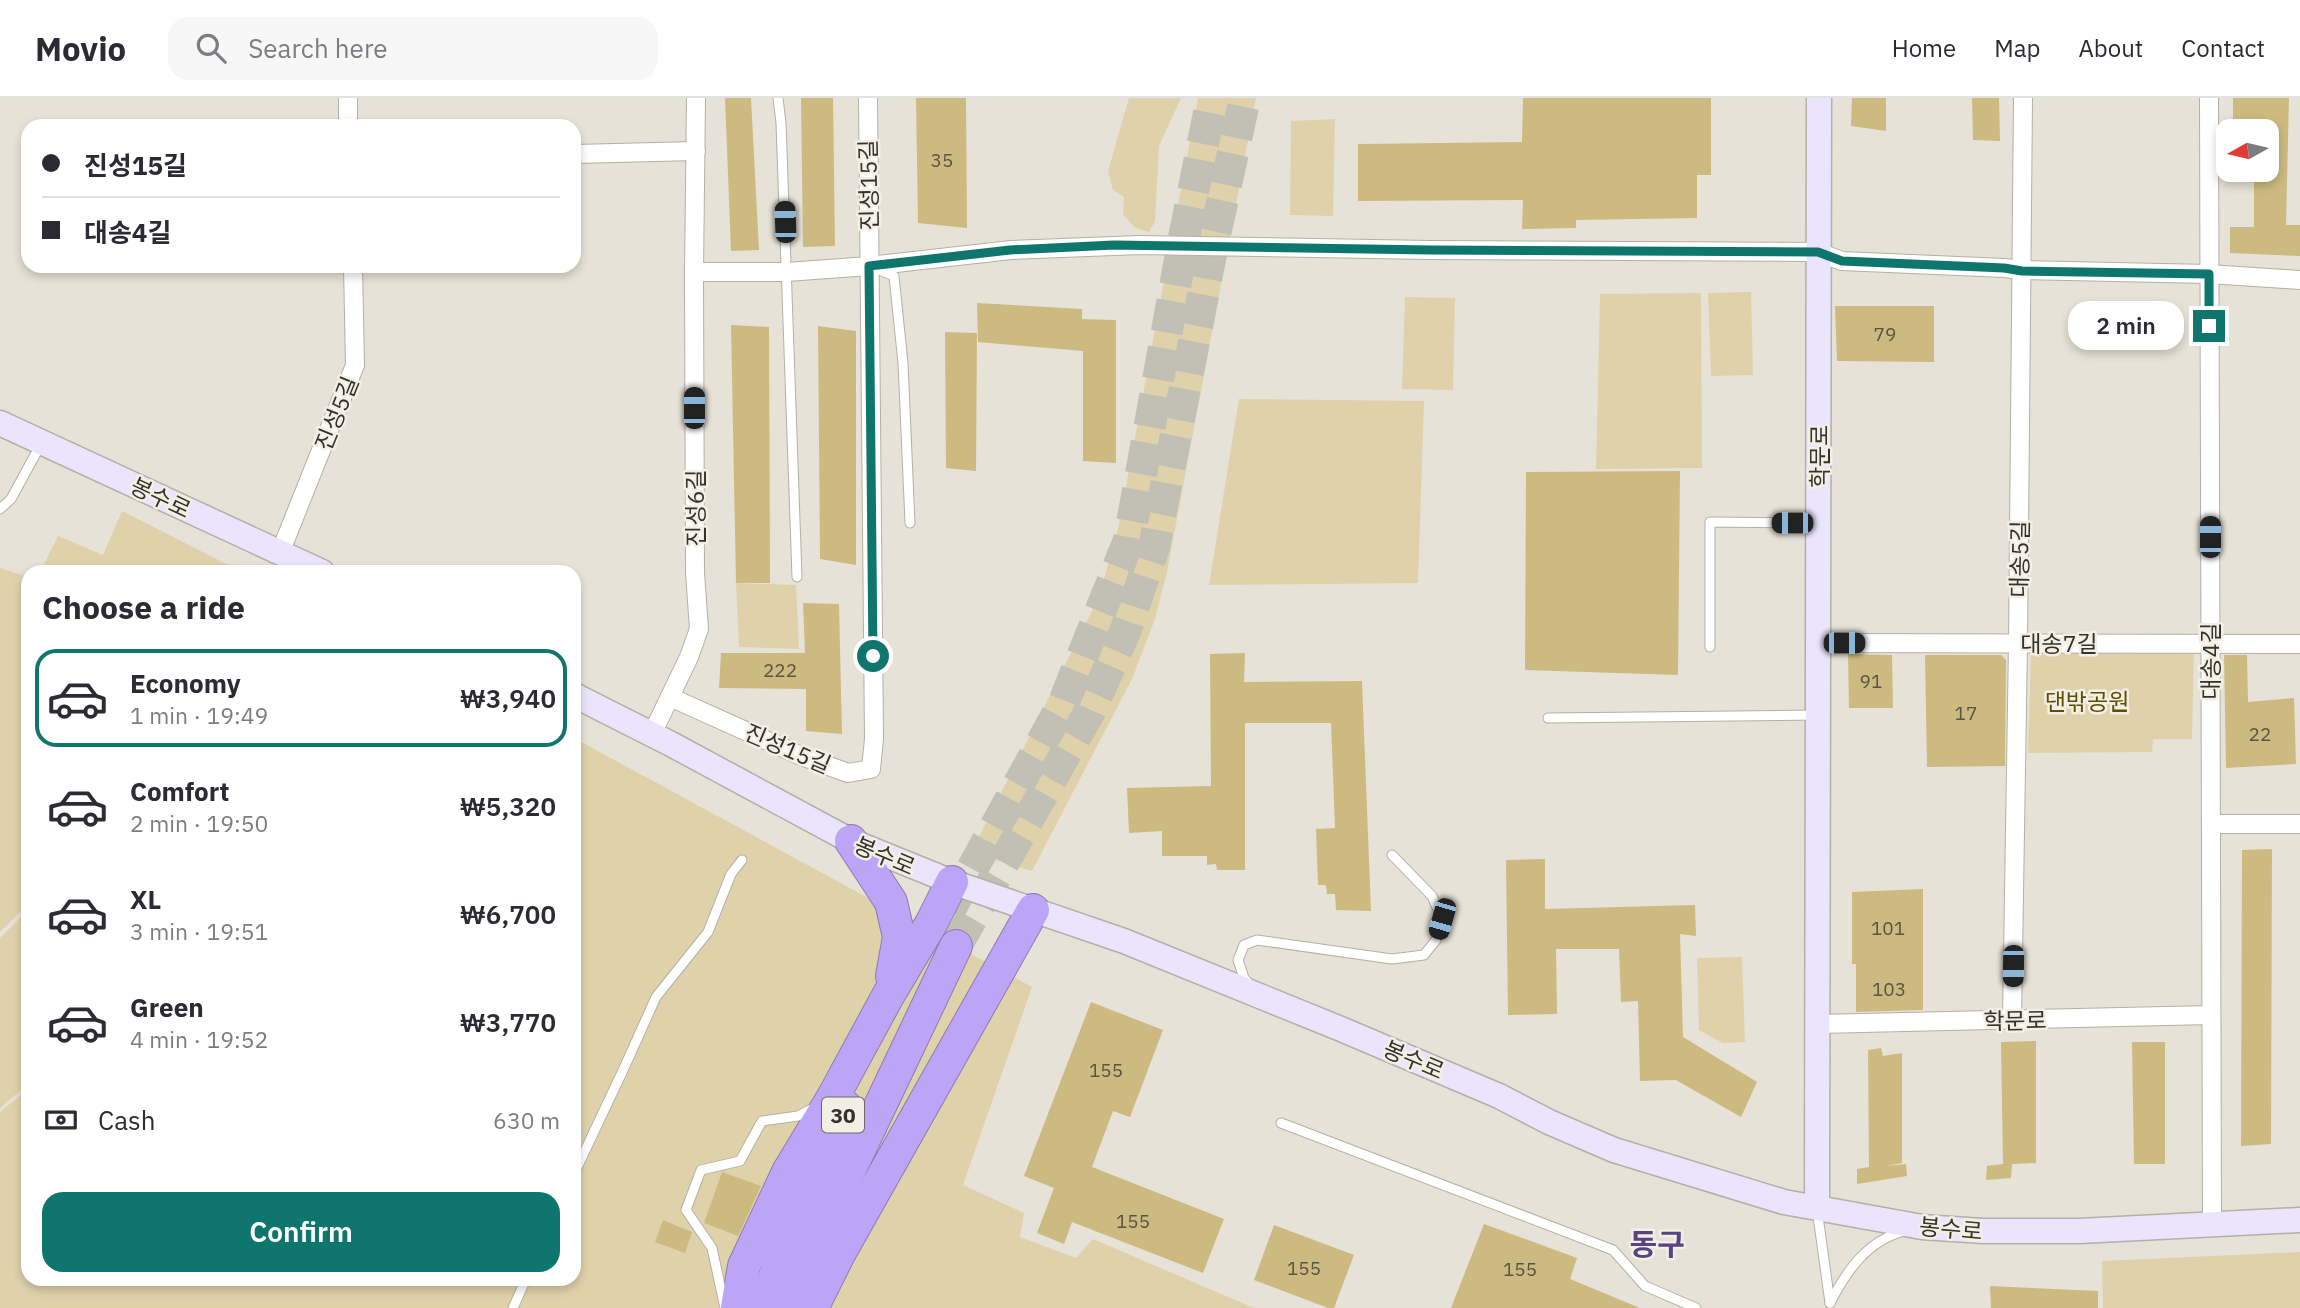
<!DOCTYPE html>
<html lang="en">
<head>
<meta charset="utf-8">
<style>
  body { margin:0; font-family:"IBM Plex Sans","Noto Sans KR",sans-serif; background:#f7f7f7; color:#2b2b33; height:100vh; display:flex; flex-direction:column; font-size:26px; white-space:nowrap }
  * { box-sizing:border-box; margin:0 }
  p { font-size:23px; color:#7c7c81 }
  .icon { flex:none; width:38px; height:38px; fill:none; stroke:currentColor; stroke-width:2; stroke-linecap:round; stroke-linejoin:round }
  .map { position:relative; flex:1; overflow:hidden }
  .panel { position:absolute; left:21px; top:467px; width:560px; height:721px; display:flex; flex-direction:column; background:#fff; border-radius:21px; box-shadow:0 4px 10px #0003 }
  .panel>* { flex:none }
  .guide { position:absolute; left:21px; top:21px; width:560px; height:154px; border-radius:21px; box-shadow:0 4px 10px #0003; display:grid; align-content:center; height:154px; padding:0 21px; background:#fff }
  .needle { width:46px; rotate:262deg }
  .controls { position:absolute; left:2216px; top:21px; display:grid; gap:14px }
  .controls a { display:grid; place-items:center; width:63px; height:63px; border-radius:14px; background:#fff; box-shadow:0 4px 10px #0003; font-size:35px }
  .end { position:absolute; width:32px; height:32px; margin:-16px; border:9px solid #0f766e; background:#fff; box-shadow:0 0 0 4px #fff }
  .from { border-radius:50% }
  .bubble { position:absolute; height:49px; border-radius:21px; background:#fff; box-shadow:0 4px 10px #0003; font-size:23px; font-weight:600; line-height:49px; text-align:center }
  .car { position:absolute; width:21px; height:42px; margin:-21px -10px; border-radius:9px; box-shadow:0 0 5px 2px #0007; background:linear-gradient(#222 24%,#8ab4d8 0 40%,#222 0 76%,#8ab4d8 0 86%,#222 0) }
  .guide b { display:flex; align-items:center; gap:24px; height:66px; font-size:26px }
  .guide b+b { border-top:2px solid #e1e1e2 }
  .guide i { width:18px; height:18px; background:#2b2b33 }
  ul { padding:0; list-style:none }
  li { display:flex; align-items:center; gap:21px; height:98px; margin:0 14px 10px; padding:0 7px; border:4px solid transparent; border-radius:21px }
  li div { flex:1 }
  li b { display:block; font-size:26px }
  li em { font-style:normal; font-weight:600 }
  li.selected { border-color:#0f766e }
  li>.icon { width:63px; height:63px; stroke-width:1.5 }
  h2 { padding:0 21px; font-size:32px; line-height:84px }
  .pay { display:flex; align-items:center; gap:18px; height:77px; padding:0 21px; font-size:26px }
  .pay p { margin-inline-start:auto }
  .primary-button { display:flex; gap:14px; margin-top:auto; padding:14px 21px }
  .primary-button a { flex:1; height:80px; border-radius:21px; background:#0f766e; color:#fff; font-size:28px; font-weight:600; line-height:80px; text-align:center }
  header { display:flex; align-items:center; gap:42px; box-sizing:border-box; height:98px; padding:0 35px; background:#fff; border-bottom:2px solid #e1e1e2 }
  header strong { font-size:33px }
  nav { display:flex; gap:38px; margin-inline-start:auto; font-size:24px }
  .search { width:490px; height:63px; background:#f7f7f7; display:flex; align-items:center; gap:18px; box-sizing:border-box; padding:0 24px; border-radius:21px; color:#7c7c81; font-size:26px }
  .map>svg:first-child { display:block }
  .green { fill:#dfd2ab }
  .building { fill:#cdba81 }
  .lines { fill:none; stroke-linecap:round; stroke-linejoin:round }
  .highway-tunnel { stroke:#c2bfb5; stroke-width:32; stroke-dasharray:32 16; stroke-linecap:butt }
  .lane-casing { stroke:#b3b0a5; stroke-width:11 }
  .street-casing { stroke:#b3b0a5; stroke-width:20 }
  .secondary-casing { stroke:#b3b0a5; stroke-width:27 }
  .highway-casing { stroke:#8c7cb0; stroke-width:34 }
  .lane { stroke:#fff; stroke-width:9 }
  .street { stroke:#fff; stroke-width:18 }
  .secondary { stroke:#ebe4fd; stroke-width:24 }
  .highway { stroke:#bca4f7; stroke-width:32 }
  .route { stroke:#0f766e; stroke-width:9 }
  .labels { text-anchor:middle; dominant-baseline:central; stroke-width:5; stroke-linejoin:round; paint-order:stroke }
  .number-label { font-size:19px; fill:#5a5442 }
  .shield { fill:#f3efe4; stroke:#6d6b64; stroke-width:2 }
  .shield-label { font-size:21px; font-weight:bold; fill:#33322d }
  .street-label { font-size:23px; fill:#33322d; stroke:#f3efe4 }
  .park-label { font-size:23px; fill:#5f4c02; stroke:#f3efe4 }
  .district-label { font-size:30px; font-weight:bold; fill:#584482; stroke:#f3efe4 }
</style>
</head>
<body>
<header>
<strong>Movio</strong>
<div class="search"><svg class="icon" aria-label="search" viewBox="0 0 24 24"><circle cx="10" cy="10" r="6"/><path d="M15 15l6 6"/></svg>Search here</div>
<nav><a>Home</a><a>Map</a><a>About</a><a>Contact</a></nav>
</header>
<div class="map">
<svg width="2300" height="1210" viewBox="0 0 2300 1210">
  <rect width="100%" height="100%" fill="#e6e2d7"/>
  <g class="green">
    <path d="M 1129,0 L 1181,0 L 1159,48 L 1155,123 L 1149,134 L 1134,129 L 1123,116 L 1124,99 L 1113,92 L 1108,73 Z"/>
    <path d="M 1198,0 L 1256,0 L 1167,474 L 1155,521 L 1132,581 L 1032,773 L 971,755 L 1092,513 L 1103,484 L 1118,431 Z"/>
    <path d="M 1335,21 L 1333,118 L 1290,117 L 1291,23 Z"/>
    <path d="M 1751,194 L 1753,277 L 1711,278 L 1708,195 Z"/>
    <path d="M 1701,195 L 1702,370 L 1596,371 L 1600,196 Z"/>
    <path d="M 1405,199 L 1455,200 L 1453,292 L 1402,291 Z"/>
    <path d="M 1239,301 L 1424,303 L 1418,485 L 1209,487 Z"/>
    <path d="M 122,413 L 242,474 L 40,474 L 58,438 L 103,457 Z"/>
    <path d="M 0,470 L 28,479 L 28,806 L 0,834 Z"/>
    <path d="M 736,485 L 796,487 L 799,551 L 739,549 Z"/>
    <path d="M 2194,549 L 2192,641 L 2153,641 L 2152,654 L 2028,655 L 2031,553 Z"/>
    <path d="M 574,640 L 1032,889 L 963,1087 L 1024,1115 L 1020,1139 L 1076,1160 L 1093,1141 L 1254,1210 L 0,1210 L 0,1014 L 28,991 L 28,1181 L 574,1181 Z"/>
    <path d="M 28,812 L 28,986 L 0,1010 L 0,840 Z"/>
    <path d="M 1742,859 L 1745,944 L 1723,945 L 1699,932 L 1697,860 Z"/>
    <path d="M 2300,1154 L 2300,1210 L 2103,1210 L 2102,1163 Z"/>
  </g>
  <g class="building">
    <path d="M 725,0 L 751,0 L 759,152 L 731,153 Z"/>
    <path d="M 801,0 L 833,0 L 835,148 L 803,149 Z"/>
    <path d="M 916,0 L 966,0 L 967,130 L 918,125 Z"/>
    <path d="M 1523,0 L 1711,0 L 1711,77 L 1697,77 L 1697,120 L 1576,122 L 1576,130 L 1522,131 L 1523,102 L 1358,103 L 1358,46 L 1522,44 Z"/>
    <path d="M 1852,0 L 1886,0 L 1886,33 L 1851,28 Z"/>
    <path d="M 1972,0 L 1999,0 L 2000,43 L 1973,42 Z"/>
    <path d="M 2233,0 L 2289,0 L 2286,127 L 2300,127 L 2300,158 L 2230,155 L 2230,129 L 2254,129 L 2254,72 L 2266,72 L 2266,33 L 2254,33 L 2254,26 L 2233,26 Z"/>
    <path d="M 977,205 L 1082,211 L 1082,221 L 1116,222 L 1116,365 L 1083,363 L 1083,253 L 978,244 Z"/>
    <path d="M 1835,208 L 1934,208 L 1934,264 L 1837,263 Z"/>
    <path d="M 731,227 L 769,229 L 770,485 L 736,485 Z"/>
    <path d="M 818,228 L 856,233 L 856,467 L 820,461 Z"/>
    <path d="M 945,234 L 977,235 L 976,373 L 946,370 Z"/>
    <path d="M 1680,373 L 1678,577 L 1525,572 L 1526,374 Z"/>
    <path d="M 803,505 L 839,506 L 842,636 L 806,633 L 806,591 L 719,590 L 721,555 L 805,555 Z"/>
    <path d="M 1245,555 L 1244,584 L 1362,583 L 1371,813 L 1336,812 L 1335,796 L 1327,796 L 1326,787 L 1318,787 L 1316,731 L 1335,730 L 1331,625 L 1245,625 L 1245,772 L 1217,772 L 1216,766 L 1207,767 L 1207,758 L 1162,758 L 1162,733 L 1129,735 L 1127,690 L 1211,688 L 1210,556 Z"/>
    <path d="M 1848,556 L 1892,557 L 1893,610 L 1849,610 Z"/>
    <path d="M 1925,557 L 2001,557 L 2006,562 L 2005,668 L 1927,669 Z"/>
    <path d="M 2224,557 L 2247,557 L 2248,604 L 2294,600 L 2296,666 L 2226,670 Z"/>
    <path d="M 2272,751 L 2271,1046 L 2241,1048 L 2242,752 Z"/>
    <path d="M 1545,761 L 1545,811 L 1695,807 L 1696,838 L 1680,836 L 1683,939 L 1757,984 L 1741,1019 L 1676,982 L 1640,983 L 1638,903 L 1621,904 L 1619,851 L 1556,851 L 1557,916 L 1508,917 L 1506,762 Z"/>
    <path d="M 1923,791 L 1923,912 L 1856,914 L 1856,866 L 1852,866 L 1852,794 Z"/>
    <path d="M 1091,904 L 1163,932 L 1130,1019 L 1113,1013 L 1092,1069 L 1224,1121 L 1203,1175 L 1072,1124 L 1064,1146 L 1037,1135 L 1054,1090 L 1024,1078 Z"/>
    <path d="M 2036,943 L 2036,1065 L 2012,1066 L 2011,1080 L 1986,1082 L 1987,1068 L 2003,1066 L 2001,944 Z"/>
    <path d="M 2132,944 L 2165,944 L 2165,1066 L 2134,1066 Z"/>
    <path d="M 1881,950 L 1883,958 L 1902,955 L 1902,1065 L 1887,1068 L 1906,1066 L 1907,1078 L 1857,1086 L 1857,1071 L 1869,1069 L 1868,952 Z"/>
    <path d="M 722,1074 L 761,1088 L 738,1138 L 704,1125 Z"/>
    <path d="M 663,1122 L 692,1134 L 685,1155 L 655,1144 Z"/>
    <path d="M 1484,1126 L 1577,1160 L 1570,1181 L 1640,1210 L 1451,1210 Z"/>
    <path d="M 1274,1127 L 1354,1157 L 1334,1210 L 1328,1210 L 1254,1182 Z"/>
    <path d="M 1990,1188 L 2098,1193 L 2098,1210 L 1991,1210 Z"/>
  </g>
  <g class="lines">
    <g class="highway-tunnel">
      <path d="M 949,813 L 1064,604 L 1129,442 L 1183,145 L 1212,0"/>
      <path d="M 956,848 L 1090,613 L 1125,534 L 1154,449 L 1213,146 L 1245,0"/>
    </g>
    <defs>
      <g id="lane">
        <path d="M 778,0 L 781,25 L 797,479"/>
        <path d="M 877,171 L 894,178 L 903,265 L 910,425"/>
        <path d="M 0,411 L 11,401 L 41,346"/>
        <path d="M 1710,549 L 1710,424 L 1817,425"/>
        <path d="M 1548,620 L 1817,617"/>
        <path d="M 1250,887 L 1244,880 L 1238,862 L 1244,847 L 1257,842 L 1392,861 L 1424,857 L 1436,842 L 1442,821 L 1432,798 L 1392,757"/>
        <path d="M 1281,1025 L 1613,1152 L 1645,1188 L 1696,1210"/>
        <path d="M 574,1076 L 625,968 L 656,899 L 708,834 L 731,776 L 742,762"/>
        <path d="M 1817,1111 L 1830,1205"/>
        <path d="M 1830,1205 C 1847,1172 1867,1143 1904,1133"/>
        <path d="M 513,1210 L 526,1181"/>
        <path d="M 725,1210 L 712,1150 L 686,1112 L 701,1072 L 740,1063 L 762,1023 L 798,1018 L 815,1009"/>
      </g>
      <g id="street">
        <path d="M 348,0 L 348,28"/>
        <path d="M 2209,0 L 2212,1126"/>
        <path d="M 574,56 L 696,53"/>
        <path d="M 694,174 L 787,174 L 869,168 L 1011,152 L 1140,147 L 1431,152 L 1818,154 L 1842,163 L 2004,170 L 2022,172 L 2209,176 L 2300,182"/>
        <path d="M 280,455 L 355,267 L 353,168"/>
        <path d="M 1819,545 L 2300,546"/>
        <path d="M 670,599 L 799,657 L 848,675 L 871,671 L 874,641 L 868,0"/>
        <path d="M 652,636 L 689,559 L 699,531 L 695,475 L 694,174 L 696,0"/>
        <path d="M 2211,726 L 2300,726"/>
        <path d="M 2012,922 L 2018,545 L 2023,0"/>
        <path d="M 1819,926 L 2211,917"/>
      </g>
      <g id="secondary">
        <path d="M 0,325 L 322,474"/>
        <path d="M 574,597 L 671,646 L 851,743 L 952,784 L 1124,843 L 1341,931 L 1499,998 L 1549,1024 L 1614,1052 L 1784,1104 L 1922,1129 L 1983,1133 L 2079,1133 L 2300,1122"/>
        <path d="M 1817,1109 C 1821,740 1815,370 1819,0"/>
      </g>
      <g id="highway">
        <path d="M 851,743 L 891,804 L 899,839 L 892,878"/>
        <path d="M 737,1210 L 744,1168 L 788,1074 L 832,1001 L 889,896 L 932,824 L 952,784"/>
        <path d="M 764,1210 L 782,1158 L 846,1009"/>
        <path d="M 789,1210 L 806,1164 L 956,848"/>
        <path d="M 812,1210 L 839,1156 L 1033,812"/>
      </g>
    </defs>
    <use href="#lane" class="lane-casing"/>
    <use href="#street" class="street-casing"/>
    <use href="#secondary" class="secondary-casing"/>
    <use href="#highway" class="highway-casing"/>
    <use href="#lane" class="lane"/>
    <use href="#street" class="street"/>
    <use href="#secondary" class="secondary"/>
    <use href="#highway" class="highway"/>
  </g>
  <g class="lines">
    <path class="route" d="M 873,558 L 869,168 L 1010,152 L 1114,147 L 1431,152 L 1818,154 L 1842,163 L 2004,170 L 2022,173 L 2209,176 L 2209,228"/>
  </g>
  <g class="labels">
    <g class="number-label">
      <text x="942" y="62">35</text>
      <text x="1885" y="236">79</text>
      <text x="780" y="572">222</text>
      <text x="1871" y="583">91</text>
      <text x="1966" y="615">17</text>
      <text x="2260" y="636">22</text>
      <text x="1888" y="830">101</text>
      <text x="1889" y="891">103</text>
      <text x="1106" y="972">155</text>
      <text x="1133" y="1123">155</text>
      <text x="1304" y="1170">155</text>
      <text x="1520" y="1171">155</text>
    </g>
    <rect class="shield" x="822" y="999.5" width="42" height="35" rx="5"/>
    <g class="shield-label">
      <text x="843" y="1017">30</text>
    </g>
    <g class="street-label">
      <text transform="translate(868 87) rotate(-91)">진성15길</text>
      <text transform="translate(336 315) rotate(-68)">진성5길</text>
      <text transform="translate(1819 358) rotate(-90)">학문로</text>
      <text transform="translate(161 399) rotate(25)">봉수로</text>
      <text transform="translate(695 410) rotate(-90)">진성6길</text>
      <text transform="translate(2019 461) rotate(-89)">대송5길</text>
      <text x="2059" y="545">대송7길</text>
      <text transform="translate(2210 563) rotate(-90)">대송4길</text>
      <text transform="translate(788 650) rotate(23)">진성15길</text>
      <text transform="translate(885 757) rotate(23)">봉수로</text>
      <text transform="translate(2015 922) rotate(-1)">학문로</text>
      <text transform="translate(1414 961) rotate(23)">봉수로</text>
      <text transform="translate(1951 1130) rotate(5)">봉수로</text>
    </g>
    <g class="park-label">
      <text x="2087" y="603">댄밖공원</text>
    </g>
    <g class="district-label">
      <text x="1657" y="1145">동구</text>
    </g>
  </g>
</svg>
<div class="controls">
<a><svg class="needle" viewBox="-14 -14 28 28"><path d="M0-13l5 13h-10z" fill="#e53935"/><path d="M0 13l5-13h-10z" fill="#7c7c81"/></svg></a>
</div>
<i class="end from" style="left:873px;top:558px"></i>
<i class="end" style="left:2209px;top:228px"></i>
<div class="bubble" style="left:2068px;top:203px;width:116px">2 min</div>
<i class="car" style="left:785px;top:124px;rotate:358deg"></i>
<i class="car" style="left:694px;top:310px;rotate:0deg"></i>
<i class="car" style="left:1792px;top:425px;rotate:270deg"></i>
<i class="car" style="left:2210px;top:439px;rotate:0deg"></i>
<i class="car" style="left:1844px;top:545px;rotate:90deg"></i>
<i class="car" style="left:1442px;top:821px;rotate:196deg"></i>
<i class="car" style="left:2013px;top:868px;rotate:181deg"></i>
<div class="guide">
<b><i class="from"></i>진성15길</b>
<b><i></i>대송4길</b>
</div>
<section class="panel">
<h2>Choose a ride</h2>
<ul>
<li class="selected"><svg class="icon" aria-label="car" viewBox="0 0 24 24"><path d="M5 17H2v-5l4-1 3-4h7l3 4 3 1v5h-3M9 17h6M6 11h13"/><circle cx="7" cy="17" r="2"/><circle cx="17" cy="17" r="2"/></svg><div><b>Economy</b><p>1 min · 19:49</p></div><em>₩3,940</em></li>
<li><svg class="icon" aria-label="car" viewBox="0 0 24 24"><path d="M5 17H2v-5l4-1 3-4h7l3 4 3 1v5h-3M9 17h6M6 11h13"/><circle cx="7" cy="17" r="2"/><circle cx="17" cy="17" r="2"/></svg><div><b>Comfort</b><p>2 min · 19:50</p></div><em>₩5,320</em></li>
<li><svg class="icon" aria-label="car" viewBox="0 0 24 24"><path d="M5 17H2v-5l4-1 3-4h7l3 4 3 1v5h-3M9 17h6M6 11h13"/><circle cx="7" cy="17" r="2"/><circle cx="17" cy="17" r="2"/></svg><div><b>XL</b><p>3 min · 19:51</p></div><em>₩6,700</em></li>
<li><svg class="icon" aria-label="car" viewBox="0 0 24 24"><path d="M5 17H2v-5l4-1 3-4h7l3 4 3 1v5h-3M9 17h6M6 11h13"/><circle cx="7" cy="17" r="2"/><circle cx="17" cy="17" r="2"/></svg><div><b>Green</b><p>4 min · 19:52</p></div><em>₩3,770</em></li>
</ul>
<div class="pay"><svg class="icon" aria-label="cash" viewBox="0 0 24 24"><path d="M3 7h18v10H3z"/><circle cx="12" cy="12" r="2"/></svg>Cash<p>630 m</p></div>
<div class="primary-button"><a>Confirm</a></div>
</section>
</div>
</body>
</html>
